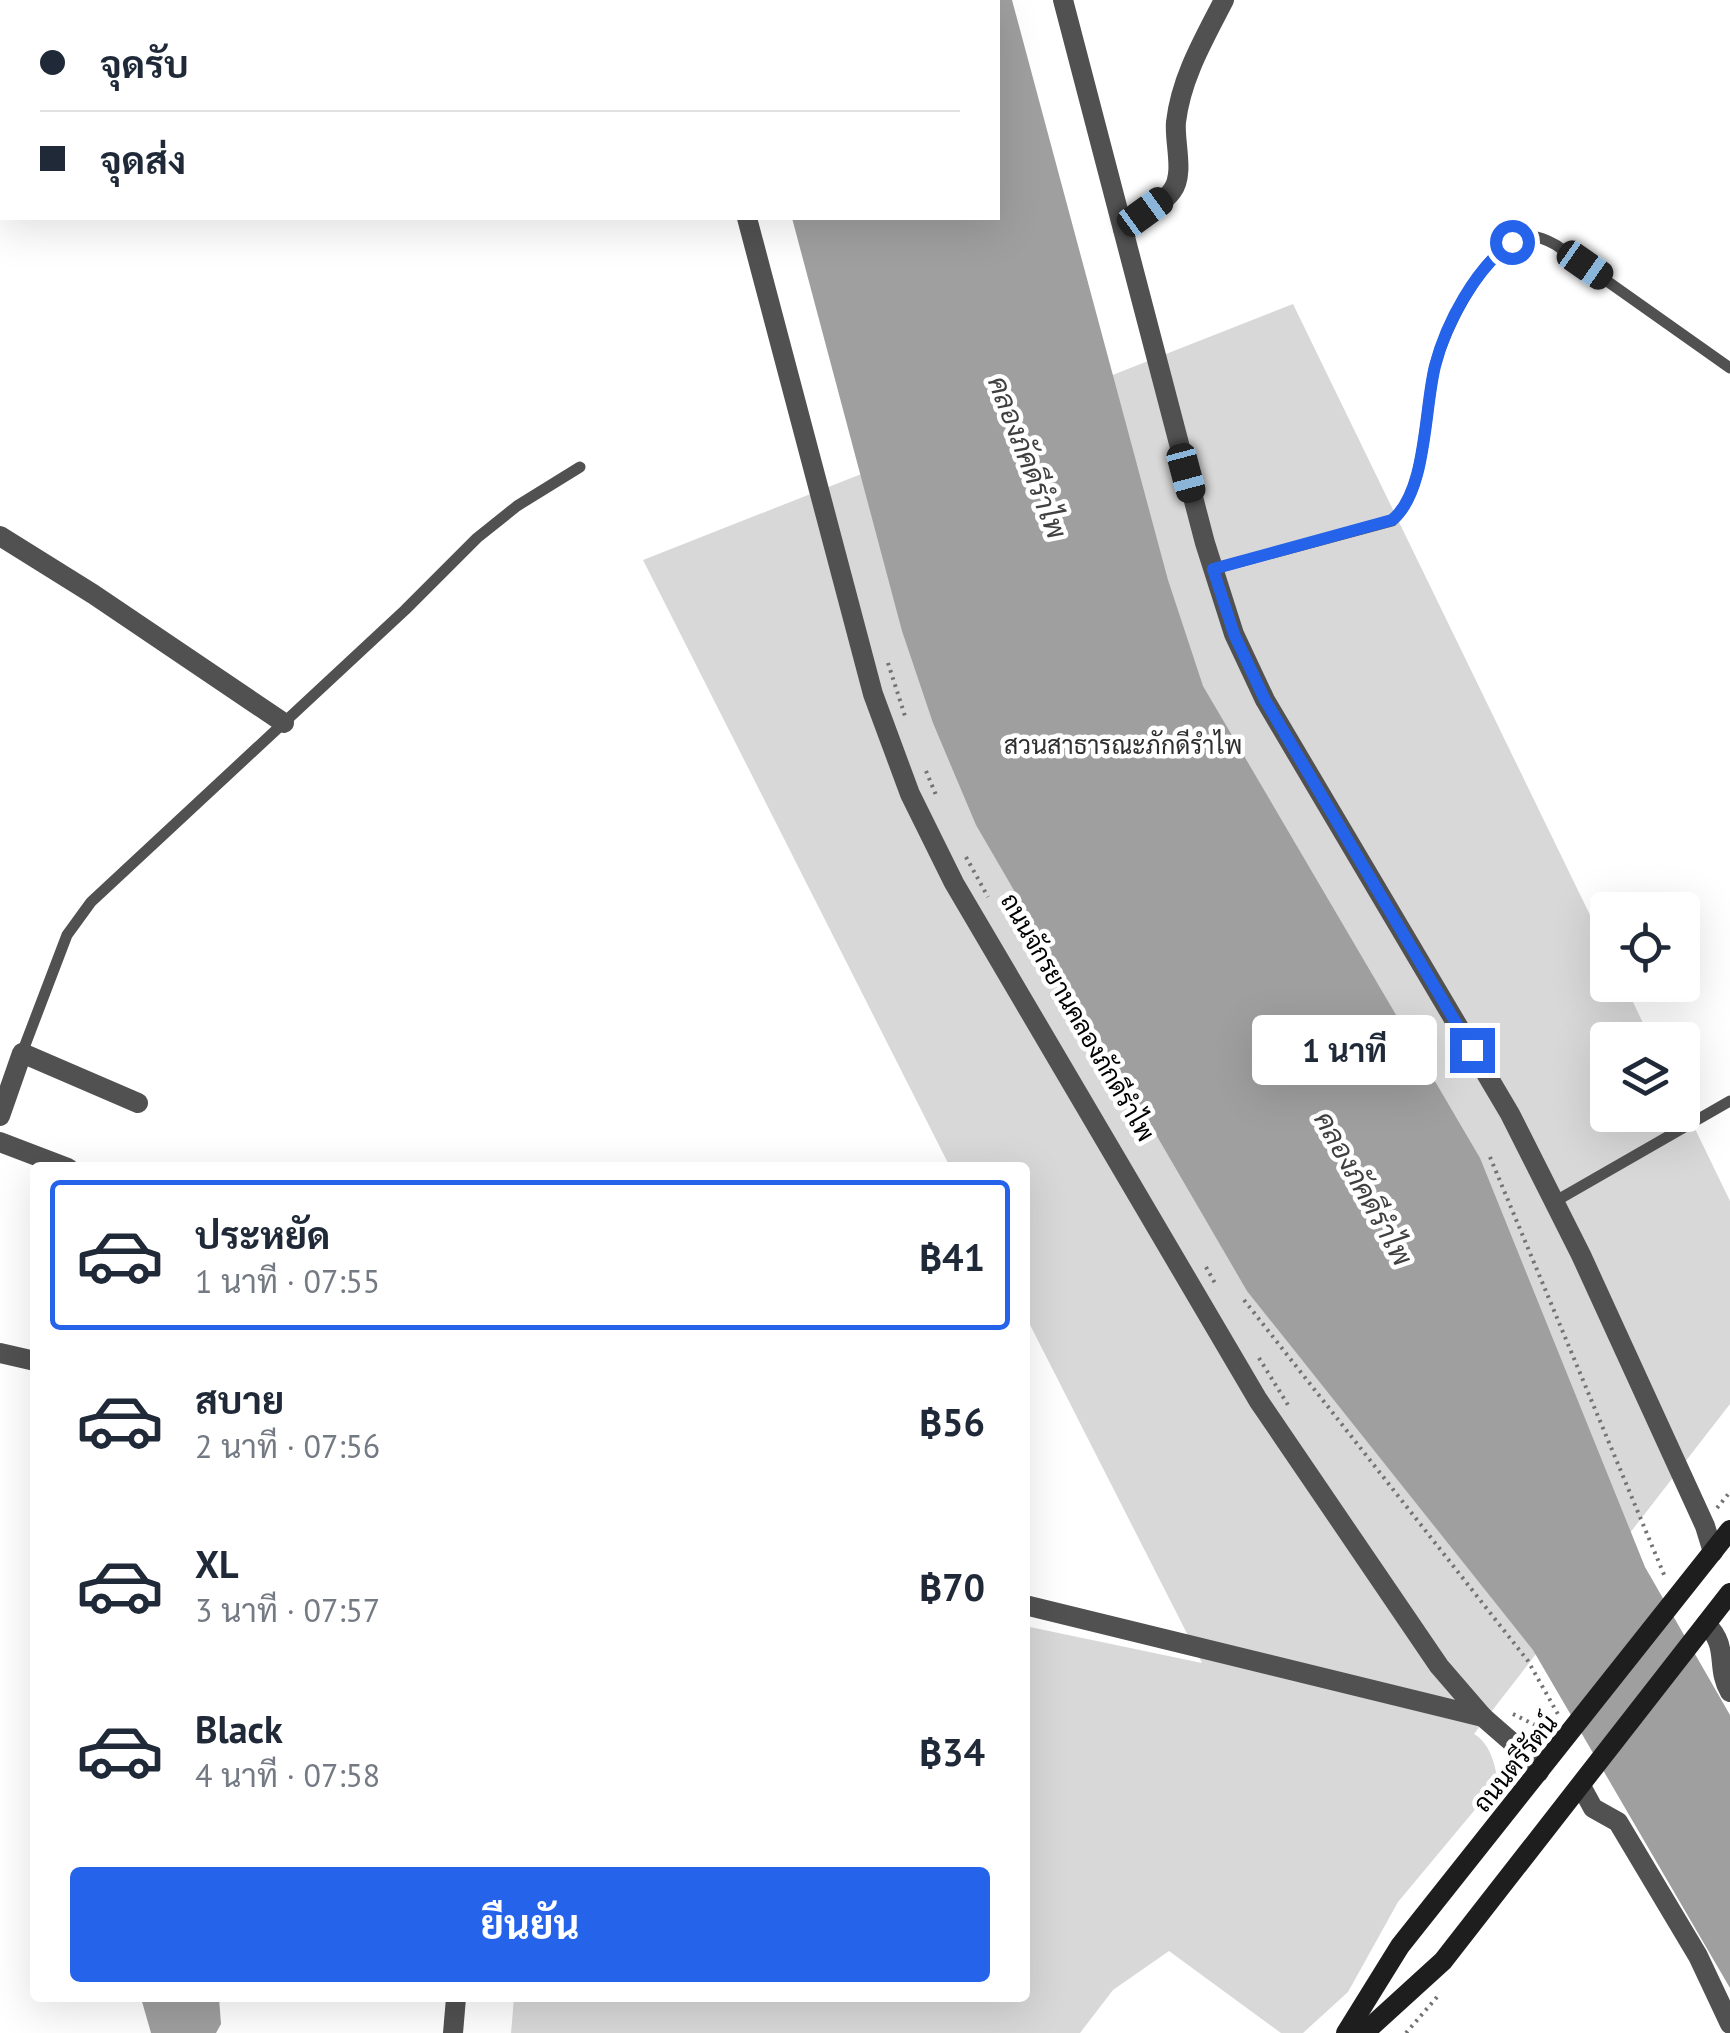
<!DOCTYPE html>
<html lang="th">
<head>
<meta charset="utf-8">
<style>
  body { margin:0; font-family:"PT Sans",Sarabun,sans-serif; background:#f6f6f7; color:#1f2937; height:100vh; display:flex; flex-direction:column; font-size:38px; white-space:nowrap }
  * { box-sizing:border-box; margin:0 }
  p { font-size:32px; color:#747a83 }
  .icon { flex:none; width:55px; height:55px; fill:none; stroke:currentColor; stroke-width:2; stroke-linecap:round; stroke-linejoin:round }
  .map { position:relative; flex:1; overflow:hidden }
  .side { position:absolute; left:30px; top:1162px; width:1000px; height:840px; display:flex; flex-direction:column; background:#fff; border-radius:10px; box-shadow:0 10px 40px #0002 }
  .side>* { flex:none }
  .top-card { position:absolute; left:0px; top:0px; width:1000px; height:220px; box-shadow:0 10px 40px #0002; display:grid; align-content:center; height:220px; padding:0 40px; background:#fff }
  .controls { position:absolute; left:1590px; top:892px; display:grid; gap:20px }
  .controls a { display:grid; place-items:center; width:110px; height:110px; border-radius:10px; background:#fff; box-shadow:0 10px 40px #0002; font-size:50px }
  .end { position:absolute; width:45px; height:45px; margin:-22px; border:12px solid #2563eb; background:#fff; box-shadow:0 0 0 5px #fff }
  .from { border-radius:50% }
  .bubble { position:absolute; height:70px; border-radius:10px; background:#fff; box-shadow:0 10px 40px #0002; font-size:32px; font-weight:700; line-height:70px; text-align:center }
  .car { position:absolute; width:30px; height:60px; margin:-30px -15px; border-radius:12px; box-shadow:0 0 8px 2px #0007; background:linear-gradient(#222 24%,#8ab4d8 0 40%,#222 0 76%,#8ab4d8 0 86%,#222 0) }
  .top-card b { display:flex; align-items:center; gap:35px; height:95px; font-size:38px }
  .top-card b+b { border-top:2px solid #e0e1e3 }
  .top-card i { width:25px; height:25px; background:#1f2937 }
  ul { padding:18px 0 0; list-style:none }
  li { display:flex; align-items:center; gap:30px; height:150px; margin:0 20px 15px; padding:0 20px; border:5px solid transparent; border-radius:10px }
  li div { flex:1 }
  li b { display:block; font-size:38px }
  li em { font-style:normal; font-weight:700 }
  li.selected { border-color:#2563eb }
  li>.icon { width:90px; height:90px; stroke-width:1.5 }
  .cta { display:flex; gap:20px; margin-top:auto; padding:20px 40px }
  .cta a { flex:1; height:115px; border-radius:10px; background:#2563eb; color:#fff; font-size:40px; font-weight:700; line-height:115px; text-align:center }
  .map>svg:first-child { display:block }
  .green { fill:#d8d8d8 }
  .water { fill:#9f9f9f }
  .lines { fill:none; stroke-linecap:round; stroke-linejoin:round }
  .stream { stroke:#9f9f9f; stroke-width:6 }
  .path { stroke:#737373; stroke-width:4; stroke-dasharray:2.5 5; stroke-linecap:butt }
  .lane { stroke:#515151; stroke-width:11 }
  .street { stroke:#515151; stroke-width:20 }
  .secondary { stroke:#1e1e1e; stroke-width:20 }
  .route { stroke:#2563eb; stroke-width:12 }
  .labels { text-anchor:middle; dominant-baseline:central; stroke-width:9; stroke-linejoin:round; paint-order:stroke }
  .park-label { font-size:25px; fill:#2f2f2f; stroke:#fff }
  .street-label { font-size:25px; fill:#000; stroke:#fff }
  .water-label { font-size:28px; font-style:italic; fill:#404040; stroke:#fff }
</style>
</head>
<body>
<div class="map">
<svg width="1730" height="2033" viewBox="0 0 1730 2033">
  <rect width="100%" height="100%" fill="#fff"/>
  <path class="green" d="M 1293,304 L 1607,950 L 1608,985 L 1625,985 L 1651,1040 L 1608,1040 L 1608,1115 L 1682,1115 L 1683,1104 L 1730,1201 L 1730,1404 L 1474,1734 C 1490,1743 1495,1764 1498,1782 L 1398,1902 L 1348,1992 L 1303,2033 L 1281,2033 L 1169,1951 L 1113,1990 L 1080,2033 L 511,2033 L 514,1998 L 1025,1998 L 1025,1626 L 1202,1663 L 1025,1315 L 1025,1168 L 950,1167 L 643,560 Z"/>
  <g class="water">
    <path d="M 735,0 L 1012,0 L 1168,580 L 1203,686 L 1480,1158 L 1645,1567 L 1730,1715 L 1730,1988 L 1533,1650 L 1247,1291 L 976,825 L 933,723 L 902,631 L 792,218 L 998,218 L 998,2 Z"/>
    <path d="M 141,1998 L 219,1998 L 221,2024 L 216,2033 L 151,2033 Z"/>
  </g>
  <g class="lines">
    <g class="stream">
      <path d="M 22,2 L 23,0"/>
      <path d="M 0,85 L 2,78"/>
    </g>
    <g class="path">
      <path d="M 888,663 L 905,716"/>
      <path d="M 926,771 L 936,795"/>
      <path d="M 966,857 L 988,897"/>
      <path d="M 1490,1157 L 1665,1577"/>
      <path d="M 1206,1267 L 1216,1285"/>
      <path d="M 1244,1300 L 1528,1661 L 1559,1716"/>
      <path d="M 1259,1358 L 1288,1405"/>
      <path d="M 1717,1508 L 1730,1492"/>
      <path d="M 1513,1714 L 1545,1730"/>
      <path d="M 1406,2033 L 1437,1997"/>
    </g>
    <g class="lane">
      <path d="M 1213,569 L 1392,521 C 1427,491 1424,410 1435,366 C 1444,329 1486,244 1527,237 C 1537,235 1547,240 1556,245 L 1730,368"/>
      <path d="M 22,1053 L 67,935 L 91,902 L 405,610 L 477,538 L 517,506 L 580,467"/>
      <path d="M 1554,1202 L 1730,1101"/>
    </g>
    <g class="street">
      <path d="M 689,0 L 690,2"/>
      <path d="M 1063,0 L 1205,543 L 1234,634 L 1265,700 L 1510,1114 L 1581,1255 L 1705,1526 L 1713,1552"/>
      <path d="M 747,218 L 873,694 L 910,794 L 954,883 L 1258,1400 L 1439,1666 L 1483,1717"/>
      <path d="M 1123,229 C 1138,218 1161,206 1172,191 C 1185,174 1174,142 1176,122 C 1181,78 1204,39 1224,0"/>
      <path d="M 0,536 L 93,594 L 284,723"/>
      <path d="M 0,1116 L 22,1053 L 138,1103"/>
      <path d="M 0,1142 L 68,1168"/>
      <path d="M 0,1353 L 35,1361"/>
      <path d="M 1025,1605 L 1483,1717 L 1514,1744 L 1539,1772"/>
      <path d="M 1706,1624 C 1730,1647 1715,1667 1730,1692"/>
      <path d="M 1581,1786 L 1593,1808 L 1618,1822 L 1698,1956 L 1730,2024"/>
      <path d="M 453,2033 L 456,1998"/>
    </g>
    <g class="secondary">
      <path d="M 1346,2033 L 1400,1946 L 1730,1530"/>
      <path d="M 1364,2033 L 1443,1961 L 1730,1593"/>
    </g>
  </g>
  <g class="lines">
    <path class="route" d="M 1472,1050 L 1265,700 L 1234,634 L 1213,569 L 1392,520 C 1427,492 1424,410 1435,366 C 1446,323 1475,269 1512,242"/>
  </g>
  <g class="labels">
    <g class="park-label">
      <text x="1123" y="745">สวนสาธารณะภักดีรำไพ</text>
    </g>
    <g class="street-label">
      <text transform="translate(1078 1017) rotate(60)">ถนนจักรยานคลองภักดีรำไพ</text>
      <text transform="translate(1515 1763) rotate(-51)">ถนนตรีรัตน์</text>
    </g>
    <g class="water-label">
      <text transform="translate(1028 457) rotate(69)">คลองภัคดีรำไพ</text>
      <text transform="translate(1364 1188) rotate(61)">คลองภัคดีรำไพ</text>
    </g>
  </g>
</svg>
<div class="controls">
<a><svg class="icon" aria-label="locate" viewBox="0 0 24 24"><circle cx="12" cy="12" r="6"/><path d="M12 2v4M12 18v4M2 12h4M18 12h4"/></svg></a>
<a><svg class="icon" aria-label="layers" viewBox="0 0 24 24"><path d="M12 4l9 5-9 5-9-5zM3 14l9 5 9-5"/></svg></a>
</div>
<i class="end from" style="left:1512px;top:242px"></i>
<i class="end" style="left:1472px;top:1050px"></i>
<div class="bubble" style="left:1252px;top:1015px;width:185px">1 นาที</div>
<i class="car" style="left:1145px;top:212px;rotate:54deg"></i>
<i class="car" style="left:1585px;top:265px;rotate:125deg"></i>
<i class="car" style="left:1186px;top:473px;rotate:165deg"></i>
<div class="top-card">
<b><i class="from"></i>จุดรับ</b>
<b><i></i>จุดส่ง</b>
</div>
<section class="side">
<ul>
<li class="selected"><svg class="icon" aria-label="car" viewBox="0 0 24 24"><path d="M5 17H2v-5l4-1 3-4h7l3 4 3 1v5h-3M9 17h6M6 11h13"/><circle cx="7" cy="17" r="2"/><circle cx="17" cy="17" r="2"/></svg><div><b>ประหยัด</b><p>1 นาที · 07:55</p></div><em>฿41</em></li>
<li><svg class="icon" aria-label="car" viewBox="0 0 24 24"><path d="M5 17H2v-5l4-1 3-4h7l3 4 3 1v5h-3M9 17h6M6 11h13"/><circle cx="7" cy="17" r="2"/><circle cx="17" cy="17" r="2"/></svg><div><b>สบาย</b><p>2 นาที · 07:56</p></div><em>฿56</em></li>
<li><svg class="icon" aria-label="car" viewBox="0 0 24 24"><path d="M5 17H2v-5l4-1 3-4h7l3 4 3 1v5h-3M9 17h6M6 11h13"/><circle cx="7" cy="17" r="2"/><circle cx="17" cy="17" r="2"/></svg><div><b>XL</b><p>3 นาที · 07:57</p></div><em>฿70</em></li>
<li><svg class="icon" aria-label="car" viewBox="0 0 24 24"><path d="M5 17H2v-5l4-1 3-4h7l3 4 3 1v5h-3M9 17h6M6 11h13"/><circle cx="7" cy="17" r="2"/><circle cx="17" cy="17" r="2"/></svg><div><b>Black</b><p>4 นาที · 07:58</p></div><em>฿34</em></li>
</ul>
<div class="cta"><a>ยืนยัน</a></div>
</section>
</div>
</body>
</html>
